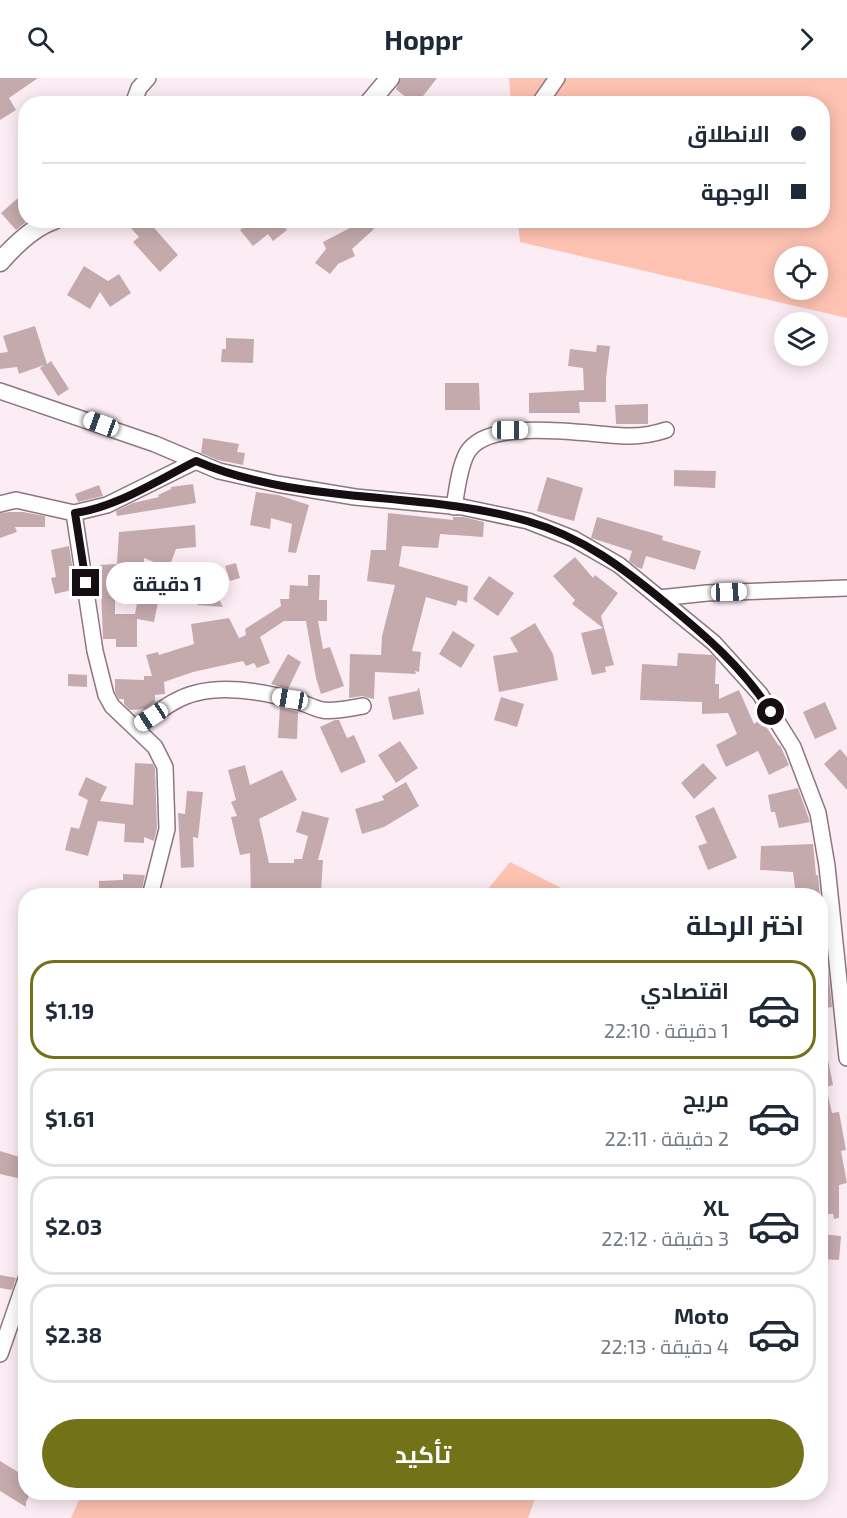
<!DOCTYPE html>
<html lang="ar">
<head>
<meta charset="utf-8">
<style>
  body { margin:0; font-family:"Exo 2",Cairo,sans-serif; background:#f6f6f7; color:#1f2937; direction:rtl; height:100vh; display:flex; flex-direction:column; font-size:22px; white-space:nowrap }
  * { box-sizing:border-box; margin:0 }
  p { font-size:20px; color:#747a83 }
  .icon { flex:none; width:33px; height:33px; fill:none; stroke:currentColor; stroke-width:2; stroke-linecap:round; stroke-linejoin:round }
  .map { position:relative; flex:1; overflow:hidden; direction:ltr }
  .sheet { position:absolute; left:18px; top:810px; width:810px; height:612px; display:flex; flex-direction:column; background:#fff; border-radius:24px; box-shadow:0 3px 15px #0003; direction:rtl }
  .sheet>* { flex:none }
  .top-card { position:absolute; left:18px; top:18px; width:812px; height:132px; border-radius:24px; box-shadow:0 3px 15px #0003; direction:rtl; display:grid; align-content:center; height:132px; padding:0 24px; background:#fff }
  .buttons { position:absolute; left:774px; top:168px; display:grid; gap:12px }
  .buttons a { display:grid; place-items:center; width:54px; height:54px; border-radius:50%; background:#fff; box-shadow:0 3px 15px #0003; font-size:30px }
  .end { position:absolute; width:27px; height:27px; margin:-14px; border:8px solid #160e12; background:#fff; box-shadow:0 0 0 3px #fff }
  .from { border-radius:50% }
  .bubble { position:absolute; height:42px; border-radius:21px; background:#fff; box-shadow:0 3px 15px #0003; font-size:20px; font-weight:700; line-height:42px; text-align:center; direction:rtl }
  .car { position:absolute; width:18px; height:36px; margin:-18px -9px; border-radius:8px; box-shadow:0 0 4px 2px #0007; background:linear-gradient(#fff 24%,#345 0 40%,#fff 0 76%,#345 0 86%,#fff 0) }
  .top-card b { display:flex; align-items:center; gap:21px; height:57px; font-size:22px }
  .top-card b+b { border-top:2px solid #e0e1e3 }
  .top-card i { width:15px; height:15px; background:#1f2937 }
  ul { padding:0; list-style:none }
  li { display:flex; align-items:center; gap:18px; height:99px; margin:0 12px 9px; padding:0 12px; border:3px solid #e0e1e3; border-radius:24px }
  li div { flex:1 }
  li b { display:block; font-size:22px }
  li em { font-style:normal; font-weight:700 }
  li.selected { border-color:#727318 }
  li>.icon { width:54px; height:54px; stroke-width:1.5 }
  h2 { padding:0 24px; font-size:27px; line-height:72px }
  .primary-button { display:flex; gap:12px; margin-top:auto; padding:12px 24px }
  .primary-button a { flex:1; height:69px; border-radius:36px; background:#727318; color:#fff; font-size:24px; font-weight:700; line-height:69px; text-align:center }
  header { display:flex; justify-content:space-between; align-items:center; height:78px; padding:0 24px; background:#fff; font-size:27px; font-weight:700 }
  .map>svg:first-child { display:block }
  .green { fill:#fdc2b2; fill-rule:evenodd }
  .building { fill:#c5aaad }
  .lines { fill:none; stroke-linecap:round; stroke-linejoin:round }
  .minor-casing { stroke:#8c7681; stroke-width:18 }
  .tertiary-casing { stroke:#8c7681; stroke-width:21 }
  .minor { stroke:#fff; stroke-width:15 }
  .tertiary { stroke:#fff; stroke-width:18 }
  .route { stroke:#160e12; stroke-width:8 }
</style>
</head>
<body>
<header><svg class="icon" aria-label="forward" viewBox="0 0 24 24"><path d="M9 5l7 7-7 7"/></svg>Hoppr<svg class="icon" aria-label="search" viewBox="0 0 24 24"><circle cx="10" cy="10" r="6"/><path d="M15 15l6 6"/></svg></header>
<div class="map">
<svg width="847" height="1440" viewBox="0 0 847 1440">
  <rect width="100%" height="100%" fill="#fcedf4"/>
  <g class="green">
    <path d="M 509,0 L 847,0 L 847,240 L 520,164 L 518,143 L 822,142 L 822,26 L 511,25 ZM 784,178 L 818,178 L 818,212 L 784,212 Z"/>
    <path d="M 510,784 L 575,817 L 483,817 Z"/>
    <path d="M 82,1415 L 82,1414 L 537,1415 L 528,1440 L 71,1440 Z"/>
  </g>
  <g class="building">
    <path d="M 0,0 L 38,0 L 9,20 L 16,32 L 0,42 Z"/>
    <path d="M 401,0 L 437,0 L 417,26 L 414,26 L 396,11 Z"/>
    <path d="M 26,113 L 26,144 L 16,152 L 1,135 Z"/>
    <path d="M 138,142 L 147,142 L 178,177 L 160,194 L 133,164 L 139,159 L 130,149 Z"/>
    <path d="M 251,142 L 279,142 L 287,152 L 273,163 L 268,156 L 253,168 L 240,152 Z"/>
    <path d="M 358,142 L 366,142 L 374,151 L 352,171 L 355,178 L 338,186 L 330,196 L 315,185 L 326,171 L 323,164 L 348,151 Z"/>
    <path d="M 84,188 L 108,203 L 119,196 L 131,215 L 110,229 L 100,214 L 90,231 L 67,217 Z"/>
    <path d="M 35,248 L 47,286 L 51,283 L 69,311 L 58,318 L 40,290 L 44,287 L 19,296 L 17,289 L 0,291 L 0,275 L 8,274 L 3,258 Z"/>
    <path d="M 226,260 L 254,261 L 253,285 L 221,284 L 222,271 L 226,271 Z"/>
    <path d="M 597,267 L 610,268 L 606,300 L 606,324 L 579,324 L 580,335 L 529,335 L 529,315 L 584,312 L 583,290 L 568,288 L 570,271 L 596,274 Z"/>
    <path d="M 445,305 L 479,305 L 480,332 L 445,332 Z"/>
    <path d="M 648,326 L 648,346 L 616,346 L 615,327 Z"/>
    <path d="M 203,360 L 239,366 L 237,374 L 245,375 L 243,387 L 218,382 L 201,375 Z"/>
    <path d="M 674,392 L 716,393 L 715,410 L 674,408 Z"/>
    <path d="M 547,399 L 583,410 L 574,443 L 537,433 Z"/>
    <path d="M 193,406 L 196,425 L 117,438 L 116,433 L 133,425 L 159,419 L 158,417 L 171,411 L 171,409 Z"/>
    <path d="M 99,407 L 103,418 L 78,424 L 75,416 Z"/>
    <path d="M 256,414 L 278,417 L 309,427 L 296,475 L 288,474 L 292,446 L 271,440 L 270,451 L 250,447 Z"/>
    <path d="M 10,434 L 23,434 L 45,438 L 45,449 L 15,449 L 17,454 L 0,460 L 0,435 Z"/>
    <path d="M 388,435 L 453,442 L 453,439 L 463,439 L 484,444 L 483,459 L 440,456 L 438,470 L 402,468 L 399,488 L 468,508 L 467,525 L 458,522 L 456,528 L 426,519 L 412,573 L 421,574 L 419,594 L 415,593 L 416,596 L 375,594 L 374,621 L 362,618 L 349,620 L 350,576 L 381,577 L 382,558 L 395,507 L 367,503 L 371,472 L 386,472 Z"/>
    <path d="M 597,439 L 663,458 L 662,462 L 701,473 L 695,492 L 646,478 L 642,491 L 637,489 L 629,483 L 632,473 L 591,460 Z"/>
    <path d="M 195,447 L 196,469 L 176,471 L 169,490 L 144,480 L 144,485 L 135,484 L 136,512 L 115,513 L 115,536 L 135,536 L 140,509 L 162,514 L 162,510 L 180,512 L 180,517 L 184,518 L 183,526 L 158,524 L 154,544 L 137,541 L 137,569 L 116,569 L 116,561 L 103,561 L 100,487 L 117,486 L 119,454 Z"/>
    <path d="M 69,468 L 76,511 L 55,516 L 51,500 L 56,499 L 51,472 Z"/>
    <path d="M 575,479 L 593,500 L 595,497 L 618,515 L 601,538 L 614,587 L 605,589 L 606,594 L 592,597 L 581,555 L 603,550 L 572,526 L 575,522 L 553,498 Z"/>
    <path d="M 236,485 L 240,500 L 230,503 L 225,488 Z"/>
    <path d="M 308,497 L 320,497 L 319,522 L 327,522 L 327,543 L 318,543 L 323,571 L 330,569 L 344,608 L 321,616 L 316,600 L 306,543 L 284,543 L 260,559 L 270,585 L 257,590 L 254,585 L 246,588 L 243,583 L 193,594 L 164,604 L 165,616 L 155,617 L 155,624 L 146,631 L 130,632 L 124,626 L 124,621 L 119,621 L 115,614 L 115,601 L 144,602 L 144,598 L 152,598 L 146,577 L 158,574 L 159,577 L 194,566 L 191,546 L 229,540 L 239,560 L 246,557 L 245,551 L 281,528 L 280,521 L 289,521 L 290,507 L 308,508 Z"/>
    <path d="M 489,498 L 514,515 L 498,538 L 473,521 Z"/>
    <path d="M 190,513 L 216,515 L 223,529 L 198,527 Z"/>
    <path d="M 535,545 L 553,576 L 558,602 L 499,614 L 493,578 L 518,574 L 510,560 Z"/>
    <path d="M 453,553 L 475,567 L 461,590 L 439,576 Z"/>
    <path d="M 678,575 L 712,577 L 716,581 L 715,606 L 719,606 L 719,621 L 739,612 L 754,646 L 761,641 L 779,668 L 780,667 L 789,687 L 769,697 L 758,673 L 726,689 L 716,667 L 737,656 L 728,635 L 702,636 L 702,624 L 640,622 L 642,586 L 677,588 Z"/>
    <path d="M 288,576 L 301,584 L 288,611 L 271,606 Z"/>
    <path d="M 68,596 L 87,597 L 87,609 L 68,608 Z"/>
    <path d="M 419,609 L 424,636 L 393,642 L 388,619 L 417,613 Z"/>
    <path d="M 501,619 L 524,626 L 517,649 L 494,642 Z"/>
    <path d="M 825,624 L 837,651 L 815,661 L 803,634 Z"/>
    <path d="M 280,629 L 298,634 L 297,661 L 278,660 Z"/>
    <path d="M 335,642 L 339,642 L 347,660 L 354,657 L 366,684 L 341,695 L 320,649 Z"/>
    <path d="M 400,663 L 418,690 L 396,705 L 378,677 Z"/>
    <path d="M 840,671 L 847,679 L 847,712 L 824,686 Z"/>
    <path d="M 135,685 L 153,686 L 155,691 L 157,750 L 154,763 L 144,759 L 144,765 L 124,764 L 125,746 L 98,743 L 88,778 L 65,772 L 71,749 L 79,751 L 88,722 L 78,717 L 86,699 L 107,709 L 100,723 L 133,727 Z"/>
    <path d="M 703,685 L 717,700 L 694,721 L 681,705 Z"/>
    <path d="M 245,687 L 250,707 L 282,692 L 297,722 L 259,741 L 269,785 L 294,785 L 294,781 L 302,781 L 308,758 L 296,754 L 302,733 L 329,740 L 318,782 L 323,782 L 321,814 L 276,811 L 276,818 L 251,818 L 250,775 L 240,777 L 231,739 L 237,738 L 231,724 L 236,722 L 228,692 Z"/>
    <path d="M 406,704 L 419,728 L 384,749 L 362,756 L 355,731 L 384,722 L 382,718 Z"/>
    <path d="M 798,710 L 810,744 L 779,750 L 775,734 L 771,734 L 768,717 Z"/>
    <path d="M 187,713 L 203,714 L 198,760 L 193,759 L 194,789 L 181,790 L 178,735 L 185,736 Z"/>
    <path d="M 714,729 L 737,780 L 708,792 L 698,768 L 707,765 L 695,738 Z"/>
    <path d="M 813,766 L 816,797 L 818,797 L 820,818 L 796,818 L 793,794 L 760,792 L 761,768 Z"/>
    <path d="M 123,796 L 145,797 L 142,811 L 125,811 L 125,818 L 99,818 L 99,803 L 123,802 Z"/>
    <path d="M 823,843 L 832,929 L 820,931 L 820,844 Z"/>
    <path d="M 826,972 L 833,1007 L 826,1009 L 832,1035 L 839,1034 L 846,1072 L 841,1073 L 847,1105 L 839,1107 L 839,1140 L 834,1141 L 833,1136 L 820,1136 L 820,1109 L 827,1109 L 820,1075 L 820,973 Z"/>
    <path d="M 0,1073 L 26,1081 L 26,1102 L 0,1096 Z"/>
    <path d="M 820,1156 L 841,1158 L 839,1182 L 820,1181 Z"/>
    <path d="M 0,1197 L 16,1200 L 12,1212 L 0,1210 Z"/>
    <path d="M 0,1383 L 26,1399 L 26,1414 L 31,1414 L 26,1424 L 26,1429 L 0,1413 Z"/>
  </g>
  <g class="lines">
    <defs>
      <g id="minor">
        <path d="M 133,26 L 139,10 L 148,0"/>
        <path d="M 539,26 L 557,0"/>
        <path d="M 0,313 L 155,366 L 219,393 L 277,406 L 355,419 L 462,429 L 528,443 L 574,461 L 619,487 L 714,565 L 760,616 L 793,669 L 818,735 L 827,788 L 847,980"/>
        <path d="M 0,426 L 16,422 L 74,435 L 95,573 L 106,617 L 112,628 L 155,669 L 165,689 L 167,751 L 150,818"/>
        <path d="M 454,429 C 457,412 459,390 467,375 C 488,337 592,358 630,358 C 643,358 654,356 666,352"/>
        <path d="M 74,435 L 107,427 L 196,383"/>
        <path d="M 659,520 L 707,515 L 847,510"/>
        <path d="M 136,649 C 155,637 174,620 196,615 C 227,607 265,614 296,623 C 305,625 313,630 322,632 C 335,634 350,630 363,628"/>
        <path d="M 0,1276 L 26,1201"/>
      </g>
      <g id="tertiary">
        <path d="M 368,26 L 390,0"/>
        <path d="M 0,184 C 14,168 33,149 54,142"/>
      </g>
    </defs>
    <use href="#minor" class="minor-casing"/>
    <use href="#tertiary" class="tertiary-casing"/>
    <use href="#minor" class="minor"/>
    <use href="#tertiary" class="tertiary"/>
  </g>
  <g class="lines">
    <path class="route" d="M 86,505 L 75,435 C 117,429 158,402 196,383 C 301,428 420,412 527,443 C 583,459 623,490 667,526 C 706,558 744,591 771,634"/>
  </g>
</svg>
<div class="buttons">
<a><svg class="icon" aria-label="locate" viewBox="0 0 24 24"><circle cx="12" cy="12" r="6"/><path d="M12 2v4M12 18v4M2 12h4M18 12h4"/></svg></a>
<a><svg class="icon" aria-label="layers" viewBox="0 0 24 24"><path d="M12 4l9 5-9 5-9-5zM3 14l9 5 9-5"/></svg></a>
</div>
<i class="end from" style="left:771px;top:634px"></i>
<i class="end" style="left:86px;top:505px"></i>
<div class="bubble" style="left:106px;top:484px;width:123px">1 دقيقة</div>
<i class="car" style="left:101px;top:346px;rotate:290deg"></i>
<i class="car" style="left:510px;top:352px;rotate:90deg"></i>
<i class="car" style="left:729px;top:514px;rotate:88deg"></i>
<i class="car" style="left:290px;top:621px;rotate:280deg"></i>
<i class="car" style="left:151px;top:639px;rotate:237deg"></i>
<div class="top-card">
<b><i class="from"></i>الانطلاق</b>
<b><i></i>الوجهة</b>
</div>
<section class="sheet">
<h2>اختر الرحلة</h2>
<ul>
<li class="selected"><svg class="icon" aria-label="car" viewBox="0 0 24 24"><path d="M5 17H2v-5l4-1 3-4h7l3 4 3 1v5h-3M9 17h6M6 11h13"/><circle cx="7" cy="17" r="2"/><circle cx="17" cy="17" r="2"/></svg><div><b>اقتصادي</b><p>1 دقيقة · 22:10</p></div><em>$1.19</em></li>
<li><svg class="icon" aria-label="car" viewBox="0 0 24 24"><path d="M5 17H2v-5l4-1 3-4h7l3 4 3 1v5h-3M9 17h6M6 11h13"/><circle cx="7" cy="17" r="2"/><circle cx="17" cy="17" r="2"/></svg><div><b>مريح</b><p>2 دقيقة · 22:11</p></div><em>$1.61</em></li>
<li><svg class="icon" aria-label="car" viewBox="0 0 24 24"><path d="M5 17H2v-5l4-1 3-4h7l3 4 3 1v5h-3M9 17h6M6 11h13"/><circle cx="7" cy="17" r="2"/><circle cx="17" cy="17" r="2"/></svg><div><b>XL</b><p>3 دقيقة · 22:12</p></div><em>$2.03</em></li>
<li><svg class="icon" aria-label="car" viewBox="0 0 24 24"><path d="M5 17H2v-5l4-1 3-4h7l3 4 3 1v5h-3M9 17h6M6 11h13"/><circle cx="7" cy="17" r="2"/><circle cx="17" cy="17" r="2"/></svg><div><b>Moto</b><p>4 دقيقة · 22:13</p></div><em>$2.38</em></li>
</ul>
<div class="primary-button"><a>تأكيد</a></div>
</section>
</div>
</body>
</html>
